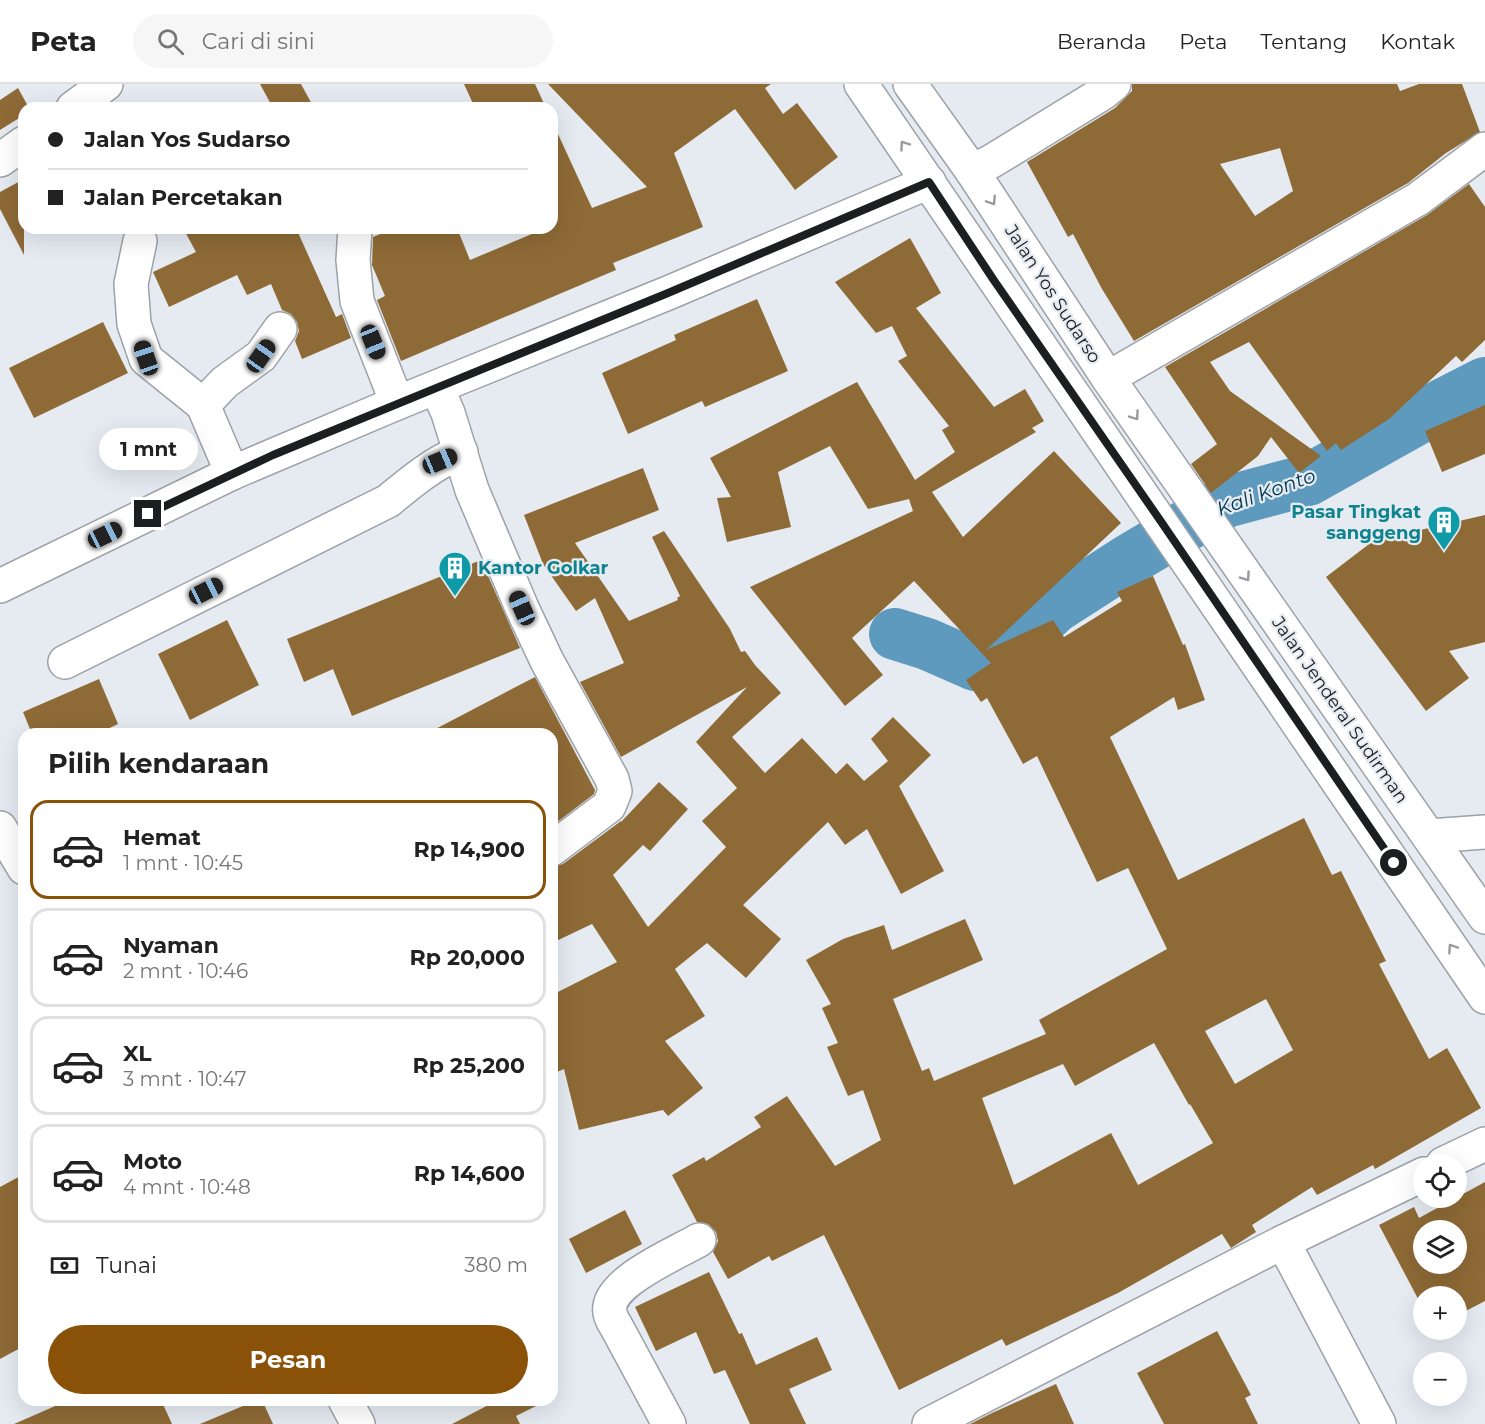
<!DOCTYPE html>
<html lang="id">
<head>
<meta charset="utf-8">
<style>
  body { margin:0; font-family:Montserrat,sans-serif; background:#f6f6f6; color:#222; height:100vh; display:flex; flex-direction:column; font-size:22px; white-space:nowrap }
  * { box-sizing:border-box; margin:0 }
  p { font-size:20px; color:#767676 }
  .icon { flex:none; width:33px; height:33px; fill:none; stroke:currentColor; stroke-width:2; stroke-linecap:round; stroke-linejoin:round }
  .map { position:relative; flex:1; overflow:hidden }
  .sheet { position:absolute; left:18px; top:644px; width:540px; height:678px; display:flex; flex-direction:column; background:#fff; border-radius:18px; box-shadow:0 6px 24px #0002 }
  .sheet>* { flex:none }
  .guide { position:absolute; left:18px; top:18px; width:540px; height:132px; border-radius:18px; box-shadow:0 6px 24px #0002; display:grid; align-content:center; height:132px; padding:0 30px; background:#fff }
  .controls { position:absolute; left:1413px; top:1070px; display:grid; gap:12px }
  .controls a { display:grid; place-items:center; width:54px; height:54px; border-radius:50%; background:#fff; box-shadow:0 6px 24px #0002; font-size:30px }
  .end { position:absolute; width:27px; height:27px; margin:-14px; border:8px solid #1c1e20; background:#fff; box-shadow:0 0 0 3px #fff }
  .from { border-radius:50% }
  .bubble { position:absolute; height:42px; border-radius:21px; background:#fff; box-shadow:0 6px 24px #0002; font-size:20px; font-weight:700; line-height:42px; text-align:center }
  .car { position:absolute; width:18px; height:36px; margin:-18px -9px; border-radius:8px; box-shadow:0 0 4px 2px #0007; background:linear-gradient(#222 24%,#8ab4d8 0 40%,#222 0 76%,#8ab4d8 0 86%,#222 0) }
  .guide b { display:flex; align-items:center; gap:21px; height:57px; font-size:22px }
  .guide b+b { border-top:2px solid #e0e0e0 }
  .guide i { width:15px; height:15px; background:#222 }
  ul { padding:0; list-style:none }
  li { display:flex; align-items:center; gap:18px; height:99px; margin:0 12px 9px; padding:0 18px; border:3px solid #e0e0e0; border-radius:18px }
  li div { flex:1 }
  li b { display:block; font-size:22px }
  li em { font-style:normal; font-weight:700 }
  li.active { border-color:#8a5108 }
  li>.icon { width:54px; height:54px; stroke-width:1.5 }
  h2 { padding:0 30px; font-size:27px; line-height:72px }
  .pay { display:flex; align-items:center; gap:15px; height:66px; padding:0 30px; font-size:22px }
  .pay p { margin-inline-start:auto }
  .action { display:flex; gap:12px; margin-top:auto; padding:12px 30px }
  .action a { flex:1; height:69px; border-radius:36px; background:#8a5108; color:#fff; font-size:24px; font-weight:700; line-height:69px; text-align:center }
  header { display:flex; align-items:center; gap:36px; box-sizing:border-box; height:84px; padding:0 30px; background:#fff; border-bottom:2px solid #e0e0e0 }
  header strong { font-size:28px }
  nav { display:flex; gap:33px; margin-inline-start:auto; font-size:21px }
  .search { width:420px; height:54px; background:#f6f6f6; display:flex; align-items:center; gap:15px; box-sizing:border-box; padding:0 21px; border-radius:33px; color:#767676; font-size:22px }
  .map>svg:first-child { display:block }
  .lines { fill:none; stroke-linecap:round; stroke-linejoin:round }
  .river { stroke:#5d9abe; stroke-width:52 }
  .building { fill:#8e6a36; fill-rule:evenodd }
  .minor-casing { stroke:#9ca2a8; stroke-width:36 }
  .highway-casing { stroke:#9ca2a8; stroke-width:36 }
  .minor { stroke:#fff; stroke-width:33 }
  .highway { stroke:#fff; stroke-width:33 }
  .oneway { stroke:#999a9b }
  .route { stroke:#1c1e20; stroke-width:8 }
  .labels { text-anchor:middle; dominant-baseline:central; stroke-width:4.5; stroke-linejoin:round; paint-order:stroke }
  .street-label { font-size:18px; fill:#1c1e20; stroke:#e5ebf1 }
  .culture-label { font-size:18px; font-weight:bold; fill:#0d838f; stroke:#e5ebf1; text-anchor:end }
  .water-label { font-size:20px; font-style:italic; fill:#00364e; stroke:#e5ebf1 }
</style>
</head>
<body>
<header>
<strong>Peta</strong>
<div class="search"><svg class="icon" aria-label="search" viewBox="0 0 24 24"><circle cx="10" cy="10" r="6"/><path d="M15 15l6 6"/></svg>Cari di sini</div>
<nav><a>Beranda</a><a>Peta</a><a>Tentang</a><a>Kontak</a></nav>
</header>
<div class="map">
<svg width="1485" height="1340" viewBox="0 0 1485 1340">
  <rect width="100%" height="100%" fill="#e5ebf1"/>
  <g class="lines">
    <path class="river" d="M 895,550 L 927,560 L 975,581 L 1032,545 L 1054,524 L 1127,477 L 1226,418 L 1308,396 L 1442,321 L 1485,299"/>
  </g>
  <g class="building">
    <path d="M 260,0 L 301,0 L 314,24 L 273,24 Z"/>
    <path d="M 464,0 L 535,0 L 546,24 L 475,24 Z"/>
    <path d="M 548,0 L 771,0 L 765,4 L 783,30 L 797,19 L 838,73 L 795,106 L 735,25 L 674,69 L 703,143 L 613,179 L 616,186 L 401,277 L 377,216 L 385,212 L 372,181 L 373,153 L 395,144 L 457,144 L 470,176 L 546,144 L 552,144 L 552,37 L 592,124 L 647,103 Z"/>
    <path d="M 1132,0 L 1397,0 L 1400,7 L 1419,0 L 1462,0 L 1480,48 L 1446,69 L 1408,99 L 1134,257 L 1102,205 L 1073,150 L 1068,153 L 1027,78 L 1115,24 L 1132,7 ZM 1280,64 L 1293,107 L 1255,132 L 1220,80 Z"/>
    <path d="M 18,4 L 29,24 L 24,24 L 24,31 L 0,46 L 0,16 Z"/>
    <path d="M 24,95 L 24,171 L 0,125 L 0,108 Z"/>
    <path d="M 1469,100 L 1485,123 L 1485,256 L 1462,278 L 1456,272 L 1389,335 L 1341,366 L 1336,359 L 1327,367 L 1249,258 L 1210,278 L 1230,307 L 1321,372 L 1299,389 L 1271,353 L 1258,372 L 1211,409 L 1191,380 L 1217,360 L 1165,283 L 1427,131 Z"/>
    <path d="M 183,144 L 296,144 L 336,233 L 342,230 L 351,254 L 302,275 L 295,257 L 299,247 L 297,238 L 291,230 L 282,226 L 271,200 L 247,211 L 237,191 L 169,223 L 153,188 L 196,168 Z"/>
    <path d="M 910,154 L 941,209 L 916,224 L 994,323 L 1025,305 L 1044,337 L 1032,344 L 1036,348 L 932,408 L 963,453 L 1054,367 L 1121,439 L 986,566 L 1053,536 L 1064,553 L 1122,517 L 1117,508 L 1153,492 L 1183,561 L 1185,560 L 1205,616 L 1178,626 L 1174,613 L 1110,653 L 1178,796 L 1304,734 L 1332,791 L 1341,787 L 1386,877 L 1379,880 L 1429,975 L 1447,964 L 1481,1024 L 1375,1085 L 1373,1081 L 1317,1111 L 1312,1103 L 1252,1141 L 1256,1148 L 1231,1164 L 1222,1150 L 1118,1209 L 1006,1262 L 1002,1255 L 899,1306 L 824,1151 L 772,1177 L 769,1172 L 728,1195 L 713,1168 L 718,1157 L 716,1148 L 708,1140 L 697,1138 L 672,1091 L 704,1073 L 706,1077 L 761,1043 L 754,1033 L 787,1012 L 835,1082 L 881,1056 L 863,1006 L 848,1012 L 827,963 L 838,959 L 822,924 L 831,920 L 806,876 L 843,855 L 884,841 L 892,866 L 965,835 L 983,876 L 893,915 L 922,987 L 929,984 L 934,997 L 1046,950 L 1039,936 L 1167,865 L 1128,784 L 1097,798 L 1037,672 L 1023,680 L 987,614 L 981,618 L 966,596 L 991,579 L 914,497 L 852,554 L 883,591 L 845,622 L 750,503 L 913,427 L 909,415 L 868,425 L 830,362 L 778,388 L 791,443 L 727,458 L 717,414 L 731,413 L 710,374 L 857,298 L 915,396 L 955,368 L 942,346 L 949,342 L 898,277 L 907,272 L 892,242 L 876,249 L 835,198 ZM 1266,915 L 1293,966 L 1235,1000 L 1205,947 ZM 1154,959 L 1189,1021 L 1190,1020 L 1213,1059 L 1138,1101 L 1111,1049 L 1014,1101 L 982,1014 L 1063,980 L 1075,1002 Z"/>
    <path d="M 757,215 L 788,287 L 705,323 L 702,317 L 628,350 L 602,289 L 676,256 L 674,251 Z"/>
    <path d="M 103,238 L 128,289 L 34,334 L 9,284 Z"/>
    <path d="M 1485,321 L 1485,370 L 1442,388 L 1425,347 Z"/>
    <path d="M 643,384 L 659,426 L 575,459 L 629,537 L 678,516 L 677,514 L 680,512 L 652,453 L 664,447 L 730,545 L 741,568 L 745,567 L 755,581 L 781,609 L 732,653 L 765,689 L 802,654 L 836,690 L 847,679 L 864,697 L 888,677 L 871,655 L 893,633 L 931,671 L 899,702 L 944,787 L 901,810 L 867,745 L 845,761 L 828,738 L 743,821 L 781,855 L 746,894 L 707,859 L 675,885 L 705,932 L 665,957 L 703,1004 L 668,1032 L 663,1026 L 579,1046 L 564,985 L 552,990 L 552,911 L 617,878 L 592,840 L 552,859 L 552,783 L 563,780 L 621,737 L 621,738 L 659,698 L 688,725 L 650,767 L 643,761 L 613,791 L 648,843 L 726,763 L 702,737 L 737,704 L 696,658 L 747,603 L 621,673 L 580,598 L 624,579 L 595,514 L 576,527 L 543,480 L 524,431 Z"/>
    <path d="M 1485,431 L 1485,558 L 1449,567 L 1469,594 L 1426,627 L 1326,493 L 1373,457 Z"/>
    <path d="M 481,476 L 520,564 L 352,632 L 333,585 L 304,598 L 287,555 Z"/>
    <path d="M 227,536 L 259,601 L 190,636 L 158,570 Z"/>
    <path d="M 535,593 L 595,706 L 594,710 L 552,742 L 552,650 L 426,650 Z"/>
    <path d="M 99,595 L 118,640 L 97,650 L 32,650 L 23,628 Z"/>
    <path d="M 24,1090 L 24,1262 L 0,1275 L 0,1103 Z"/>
    <path d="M 1485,1098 L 1485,1217 L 1456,1232 L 1456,1212 L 1424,1212 L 1424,1226 L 1379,1141 L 1414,1123 L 1419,1134 ZM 1424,1146 L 1456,1146 L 1456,1179 L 1424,1179 Z"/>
    <path d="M 625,1126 L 642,1160 L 586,1189 L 569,1155 Z"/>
    <path d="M 709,1188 L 739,1250 L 742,1249 L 756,1281 L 817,1253 L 832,1286 L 789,1305 L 806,1340 L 750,1340 L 725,1286 L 714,1290 L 696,1248 L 656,1267 L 635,1223 Z"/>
    <path d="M 1217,1247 L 1251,1311 L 1245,1314 L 1258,1340 L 1164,1340 L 1137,1289 Z"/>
    <path d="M 1056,1300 L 1074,1340 L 970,1340 L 992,1329 Z"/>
    <path d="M 69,1316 L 161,1316 L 172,1340 L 14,1340 Z"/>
    <path d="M 257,1316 L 262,1316 L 273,1340 L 200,1340 Z"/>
    <path d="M 498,1316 L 548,1316 L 516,1332 L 520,1340 L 452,1340 Z"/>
  </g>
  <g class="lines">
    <defs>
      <g id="minor">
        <path d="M 73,24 L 106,0"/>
        <path d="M 0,76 L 24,59"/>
        <path d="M 972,87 L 992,77 L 1103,9 L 1114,0"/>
        <path d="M 355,144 L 353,176 L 357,217 L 397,319"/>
        <path d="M 140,157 L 131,200 L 134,240 L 146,275 L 203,321 L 232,389"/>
        <path d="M 1108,294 L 1418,115 L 1485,65"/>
        <path d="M 437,304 L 448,329 L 472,406 L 522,524 L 547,577 L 612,695 L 615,707 L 609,722 L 552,765"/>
        <path d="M 203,321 L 225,298 L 261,272 L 280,245"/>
        <path d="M 0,502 L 232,389 L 397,319 L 668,209 L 929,98"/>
        <path d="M 65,578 L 388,417 C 411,398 432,380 461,368"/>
        <path d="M 0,744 L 24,784"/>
        <path d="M 1429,752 L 1485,748"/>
        <path d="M 1443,1080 L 1485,1060"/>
        <path d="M 1283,1158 L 1379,1340"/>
        <path d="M 345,1316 L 358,1340"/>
        <path d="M 669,1340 L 616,1242 C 614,1239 611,1234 610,1229 C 604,1199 677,1169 699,1156"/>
        <path d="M 929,1340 L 1283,1158 L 1424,1090"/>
      </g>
      <g id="highway">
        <path d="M 861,0 L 1485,913"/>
        <path d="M 910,0 L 972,87 L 1108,294 L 1485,833"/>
      </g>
    </defs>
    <use href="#minor" class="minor-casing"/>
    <use href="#highway" class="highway-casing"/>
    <use href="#minor" class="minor"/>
    <use href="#highway" class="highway"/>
  </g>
  <defs><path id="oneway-chevron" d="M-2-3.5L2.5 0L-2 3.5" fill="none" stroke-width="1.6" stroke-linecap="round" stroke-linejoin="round" transform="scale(1.5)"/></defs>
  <g class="oneway">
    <use href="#oneway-chevron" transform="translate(904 61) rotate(-125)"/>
    <use href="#oneway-chevron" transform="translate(992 117) rotate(57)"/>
    <use href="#oneway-chevron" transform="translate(1135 332) rotate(55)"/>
    <use href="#oneway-chevron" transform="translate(1246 493) rotate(55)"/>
    <use href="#oneway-chevron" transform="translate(1452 864) rotate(-124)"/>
  </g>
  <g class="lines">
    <path class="route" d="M 148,430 L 273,371 L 668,209 L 929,98 L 993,195 L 1162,439 L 1394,779"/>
  </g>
  <defs>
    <symbol id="building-pin" viewBox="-11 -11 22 30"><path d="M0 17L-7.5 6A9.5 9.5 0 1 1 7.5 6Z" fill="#0f9aa8" stroke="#e5ebf1"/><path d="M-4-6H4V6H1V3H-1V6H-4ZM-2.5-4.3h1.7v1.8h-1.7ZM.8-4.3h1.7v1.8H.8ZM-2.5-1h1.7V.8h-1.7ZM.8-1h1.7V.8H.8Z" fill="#fff"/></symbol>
  </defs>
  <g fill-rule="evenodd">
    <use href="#building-pin" x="1425" y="419" width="38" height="52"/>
    <use href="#building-pin" x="436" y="465" width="38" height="52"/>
  </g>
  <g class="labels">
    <g class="street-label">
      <text transform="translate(1053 210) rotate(57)">Jalan Yos Sudarso</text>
      <text transform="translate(1340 626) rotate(55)">Jalan Jenderal Sudirman</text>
    </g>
    <g class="culture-label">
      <text x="1421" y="428">Pasar Tingkat<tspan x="1421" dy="21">sanggeng</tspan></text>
      <text x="478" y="484" text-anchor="start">Kantor Golkar</text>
    </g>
    <g class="water-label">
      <text transform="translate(1266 408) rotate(-20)">Kali Konto</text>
    </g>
  </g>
</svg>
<div class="controls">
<a><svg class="icon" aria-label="locate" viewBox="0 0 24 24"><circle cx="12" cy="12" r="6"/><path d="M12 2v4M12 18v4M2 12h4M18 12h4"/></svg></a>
<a><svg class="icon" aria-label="layers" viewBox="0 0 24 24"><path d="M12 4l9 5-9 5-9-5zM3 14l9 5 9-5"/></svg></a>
<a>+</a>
<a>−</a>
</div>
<i class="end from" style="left:1394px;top:779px"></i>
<i class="end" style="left:148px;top:430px"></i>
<div class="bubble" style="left:99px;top:344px;width:99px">1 mnt</div>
<i class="car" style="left:373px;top:258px;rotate:158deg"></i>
<i class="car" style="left:261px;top:272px;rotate:35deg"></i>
<i class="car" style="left:146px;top:274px;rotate:341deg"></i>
<i class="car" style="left:440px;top:377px;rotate:67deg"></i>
<i class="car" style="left:105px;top:451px;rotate:64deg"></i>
<i class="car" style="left:206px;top:507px;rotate:63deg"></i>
<i class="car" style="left:522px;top:524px;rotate:336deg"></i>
<div class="guide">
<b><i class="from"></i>Jalan Yos Sudarso</b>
<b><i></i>Jalan Percetakan</b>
</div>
<section class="sheet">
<h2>Pilih kendaraan</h2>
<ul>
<li class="active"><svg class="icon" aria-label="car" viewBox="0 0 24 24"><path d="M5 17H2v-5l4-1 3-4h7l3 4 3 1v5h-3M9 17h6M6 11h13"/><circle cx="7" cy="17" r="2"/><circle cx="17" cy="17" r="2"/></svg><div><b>Hemat</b><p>1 mnt · 10:45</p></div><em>Rp 14,900</em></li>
<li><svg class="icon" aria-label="car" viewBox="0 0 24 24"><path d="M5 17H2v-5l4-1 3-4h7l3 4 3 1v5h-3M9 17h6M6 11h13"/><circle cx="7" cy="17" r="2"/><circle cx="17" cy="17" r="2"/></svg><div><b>Nyaman</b><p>2 mnt · 10:46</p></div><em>Rp 20,000</em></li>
<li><svg class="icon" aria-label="car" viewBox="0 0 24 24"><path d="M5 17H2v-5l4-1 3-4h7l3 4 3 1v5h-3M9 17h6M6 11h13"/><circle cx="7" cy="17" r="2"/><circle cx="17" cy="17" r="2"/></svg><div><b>XL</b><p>3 mnt · 10:47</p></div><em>Rp 25,200</em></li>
<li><svg class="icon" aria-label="car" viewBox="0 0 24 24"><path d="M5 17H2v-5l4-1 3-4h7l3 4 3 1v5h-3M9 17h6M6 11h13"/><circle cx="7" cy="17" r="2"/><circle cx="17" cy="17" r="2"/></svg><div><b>Moto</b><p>4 mnt · 10:48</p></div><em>Rp 14,600</em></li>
</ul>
<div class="pay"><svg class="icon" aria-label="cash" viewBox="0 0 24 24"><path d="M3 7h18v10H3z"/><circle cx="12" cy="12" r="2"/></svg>Tunai<p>380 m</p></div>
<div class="action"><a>Pesan</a></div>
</section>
</div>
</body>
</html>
